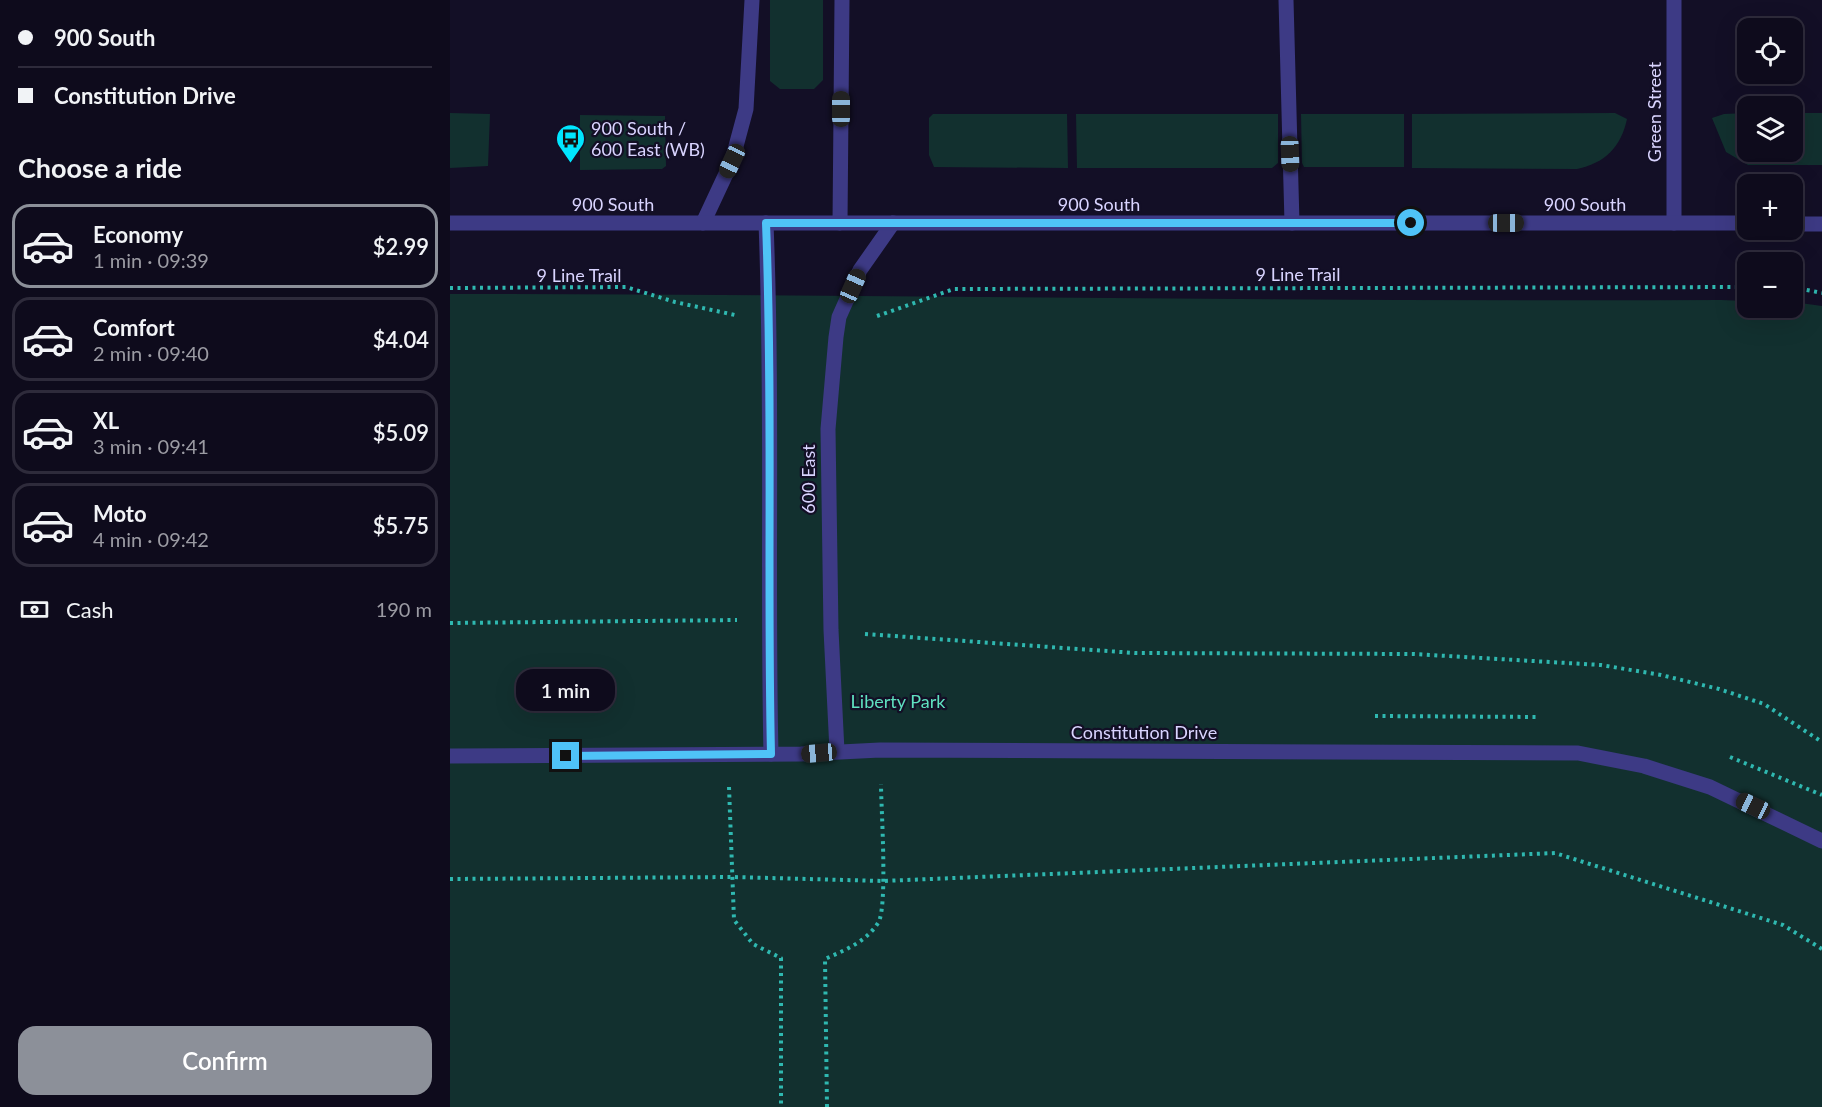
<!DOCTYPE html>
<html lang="en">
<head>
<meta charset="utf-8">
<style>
  body { margin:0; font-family:Lato,sans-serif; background:#1c1929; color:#f1f3f6; height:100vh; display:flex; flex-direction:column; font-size:22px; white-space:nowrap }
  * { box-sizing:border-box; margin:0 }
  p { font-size:20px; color:#9b9ba3 }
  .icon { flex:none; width:33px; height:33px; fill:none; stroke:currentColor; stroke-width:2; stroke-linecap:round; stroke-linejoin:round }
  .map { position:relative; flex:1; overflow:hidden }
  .panel { display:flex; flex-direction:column; background:#0e0b1c; width:450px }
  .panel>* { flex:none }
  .banner { display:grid; align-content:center; height:132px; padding:0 18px; background:#0e0b1c }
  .buttons { position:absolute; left:1287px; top:18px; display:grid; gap:12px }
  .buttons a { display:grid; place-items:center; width:66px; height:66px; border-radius:12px; background:#0e0b1c; box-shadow:0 6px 24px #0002,0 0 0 2px #2e2b3b; font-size:30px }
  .end { position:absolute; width:27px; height:27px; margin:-14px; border:8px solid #4fc3f7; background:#111; box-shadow:0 0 0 3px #111 }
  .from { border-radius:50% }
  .bubble { position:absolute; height:42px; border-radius:18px; background:#0e0b1c; box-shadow:0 6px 24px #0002,0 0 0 2px #2e2b3b; font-size:20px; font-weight:600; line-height:42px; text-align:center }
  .car { position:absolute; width:18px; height:36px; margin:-18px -9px; border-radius:8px; box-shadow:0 0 4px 2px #0007; background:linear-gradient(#222 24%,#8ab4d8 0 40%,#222 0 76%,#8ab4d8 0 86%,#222 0) }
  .banner b { display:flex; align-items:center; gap:21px; height:57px; font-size:22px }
  .banner b+b { border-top:2px solid #2e2b3b }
  .banner i { width:15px; height:15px; background:#f1f3f6 }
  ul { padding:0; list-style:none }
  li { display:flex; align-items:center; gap:18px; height:84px; margin:0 12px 9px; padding:0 6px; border:3px solid #2e2b3b; border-radius:18px }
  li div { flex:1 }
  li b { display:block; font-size:22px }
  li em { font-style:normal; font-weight:600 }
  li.on { border-color:#8c9099 }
  li>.icon { width:54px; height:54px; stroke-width:1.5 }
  h2 { padding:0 18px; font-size:27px; line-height:72px }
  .pay { display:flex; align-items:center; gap:15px; height:66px; padding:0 18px; font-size:22px }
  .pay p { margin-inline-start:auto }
  .primary-button { display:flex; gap:12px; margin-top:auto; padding:12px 18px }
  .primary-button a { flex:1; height:69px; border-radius:18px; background:#8c9099; color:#fff; font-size:24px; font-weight:600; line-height:69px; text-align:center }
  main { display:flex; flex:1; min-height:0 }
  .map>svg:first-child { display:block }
  .green { fill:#12302f }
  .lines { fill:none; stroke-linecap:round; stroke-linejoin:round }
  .path { stroke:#2fb8b0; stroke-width:4; stroke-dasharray:3 4.5; stroke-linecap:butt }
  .service { stroke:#3d3a85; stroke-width:15 }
  .minor { stroke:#3d3a85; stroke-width:15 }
  .tertiary { stroke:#3d3a85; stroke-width:15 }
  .route { stroke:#4fc3f7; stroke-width:8 }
  .labels { text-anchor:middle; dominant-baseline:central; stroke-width:4.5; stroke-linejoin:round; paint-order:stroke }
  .street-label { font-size:18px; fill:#d9d4ff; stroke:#130f26 }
  .poi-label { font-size:18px; fill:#d9d4ff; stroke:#130f26; text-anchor:start }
  .park-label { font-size:18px; fill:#5fe0c0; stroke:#130f26 }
</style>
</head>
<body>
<main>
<section class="panel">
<div class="banner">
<b><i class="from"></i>900 South</b>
<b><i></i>Constitution Drive</b>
</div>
<h2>Choose a ride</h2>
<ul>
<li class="on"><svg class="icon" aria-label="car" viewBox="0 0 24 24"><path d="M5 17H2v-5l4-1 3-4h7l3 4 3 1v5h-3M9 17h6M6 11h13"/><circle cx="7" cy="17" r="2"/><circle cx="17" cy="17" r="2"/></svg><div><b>Economy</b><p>1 min · 09:39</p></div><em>$2.99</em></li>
<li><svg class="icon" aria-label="car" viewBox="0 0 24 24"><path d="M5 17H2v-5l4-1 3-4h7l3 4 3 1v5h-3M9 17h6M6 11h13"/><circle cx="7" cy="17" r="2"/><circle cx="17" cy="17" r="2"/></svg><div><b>Comfort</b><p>2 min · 09:40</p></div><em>$4.04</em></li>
<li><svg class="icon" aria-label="car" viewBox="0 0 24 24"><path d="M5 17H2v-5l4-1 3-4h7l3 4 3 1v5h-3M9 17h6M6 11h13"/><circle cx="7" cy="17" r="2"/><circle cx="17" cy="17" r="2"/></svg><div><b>XL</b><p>3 min · 09:41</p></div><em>$5.09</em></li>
<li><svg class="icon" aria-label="car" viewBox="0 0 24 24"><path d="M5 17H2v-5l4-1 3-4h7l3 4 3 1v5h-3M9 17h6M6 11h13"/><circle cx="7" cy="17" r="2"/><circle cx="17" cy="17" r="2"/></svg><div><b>Moto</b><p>4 min · 09:42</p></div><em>$5.75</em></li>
</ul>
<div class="pay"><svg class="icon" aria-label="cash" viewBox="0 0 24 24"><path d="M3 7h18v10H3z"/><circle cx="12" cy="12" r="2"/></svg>Cash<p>190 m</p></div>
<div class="primary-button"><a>Confirm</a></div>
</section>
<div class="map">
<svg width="1372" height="1107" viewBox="0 0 1372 1107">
  <rect width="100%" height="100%" fill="#130f26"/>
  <g class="green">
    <path d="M 320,0 L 373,0 L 373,80 L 364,89 L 330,89 L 320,81 Z"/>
    <path d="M 0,113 L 40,114 L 38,166 L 0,168 Z"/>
    <path d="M 1165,113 L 1177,119 C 1171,147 1155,163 1127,169 L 962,168 L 962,114 Z"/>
    <path d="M 1297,113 L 1298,152 L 1342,152 L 1343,113 L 1372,113 L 1372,165 L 1298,165 L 1276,152 L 1262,118 L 1274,114 Z"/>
    <path d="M 483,114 L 617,114 L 618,168 L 484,167 L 479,155 L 479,118 Z"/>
    <path d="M 626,114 L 828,114 L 828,163 L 822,168 L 627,168 Z"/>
    <path d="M 851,114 L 954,114 L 954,167 L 854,167 L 852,163 Z"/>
    <path d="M 130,115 L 215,116 L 216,166 L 212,169 L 130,170 Z"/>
    <path d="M 0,294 C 424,294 848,302 1271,300 L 1297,301 L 1298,308 L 1342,308 L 1343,302 L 1372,306 L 1372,1107 L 0,1107 Z"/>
  </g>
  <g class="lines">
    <g class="path">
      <path d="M 1342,287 L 1372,293"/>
      <path d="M 0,288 L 176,287 L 225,302 L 285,315"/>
      <path d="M 427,316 L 504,289 L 1298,287"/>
      <path d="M 0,623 L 287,620"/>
      <path d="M 415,634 L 685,653 L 963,654 L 1151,665 L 1211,675 L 1269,689 L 1314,704 L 1372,742"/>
      <path d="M 925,716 L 1088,717"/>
      <path d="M 1280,757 L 1372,795"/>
      <path d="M 279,787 L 284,920 L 303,944 L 331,958 L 331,1107"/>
      <path d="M 0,879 L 283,877 L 433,881 L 1105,853 L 1333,925 L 1372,949"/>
      <path d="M 377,1107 L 375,959 C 395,950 416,942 428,923 C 438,909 431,807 431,784"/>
    </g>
    <path class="service" d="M 836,0 L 842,223"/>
    <g class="minor">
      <path d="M 1224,0 L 1224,223"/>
      <path d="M 253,223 L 282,161 L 296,109 L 302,0"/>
      <path d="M 316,223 C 323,400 317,577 321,754"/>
      <path d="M 390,223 L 392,0"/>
      <path d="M 387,751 L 381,630 L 378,429 L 386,337 L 389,317 L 410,270 L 443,223"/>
      <path d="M 0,756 L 351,754 L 430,750 L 1128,753 L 1194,766 L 1260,787 L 1372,841"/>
    </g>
    <g class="tertiary">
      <path d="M 0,223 L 1298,223"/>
      <path d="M 1342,224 L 1372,224"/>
    </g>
  </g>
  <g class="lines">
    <path class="route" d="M 116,756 L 321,754 C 317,577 323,400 316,223 L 961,223"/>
  </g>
  <defs>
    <symbol id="bus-pin" viewBox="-11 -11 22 30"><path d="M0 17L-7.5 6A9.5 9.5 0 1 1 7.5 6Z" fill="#00e5ff" stroke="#130f26"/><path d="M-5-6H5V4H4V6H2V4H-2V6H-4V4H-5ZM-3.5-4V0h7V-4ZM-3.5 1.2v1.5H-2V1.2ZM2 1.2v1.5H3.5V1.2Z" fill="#111"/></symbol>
  </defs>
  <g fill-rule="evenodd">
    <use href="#bus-pin" x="104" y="122" width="33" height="45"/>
  </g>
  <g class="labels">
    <g class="street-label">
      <text transform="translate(1204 112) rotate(-90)">Green Street</text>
      <text x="163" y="204">900 South</text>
      <text x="649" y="204">900 South</text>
      <text x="1135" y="204">900 South</text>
      <text x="848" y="274">9 Line Trail</text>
      <text x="129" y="275">9 Line Trail</text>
      <text transform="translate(358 479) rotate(-90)">600 East</text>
      <text x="694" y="732">Constitution Drive</text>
    </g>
    <g class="poi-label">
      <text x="141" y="128">900 South /<tspan x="141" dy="21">600 East (WB)</tspan></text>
    </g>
    <g class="park-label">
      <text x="448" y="701">Liberty Park</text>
    </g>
  </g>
</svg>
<div class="buttons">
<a><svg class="icon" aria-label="locate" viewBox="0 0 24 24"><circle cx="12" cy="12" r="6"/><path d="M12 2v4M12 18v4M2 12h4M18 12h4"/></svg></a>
<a><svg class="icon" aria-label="layers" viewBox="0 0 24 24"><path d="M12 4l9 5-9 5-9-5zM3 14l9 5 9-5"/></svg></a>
<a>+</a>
<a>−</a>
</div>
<i class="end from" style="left:961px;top:223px"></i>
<i class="end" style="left:116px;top:756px"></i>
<div class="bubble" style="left:66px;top:669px;width:99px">1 min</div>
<i class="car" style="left:391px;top:109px;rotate:0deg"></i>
<i class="car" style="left:840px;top:154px;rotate:178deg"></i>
<i class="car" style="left:282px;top:161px;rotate:205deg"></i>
<i class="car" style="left:1056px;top:223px;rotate:90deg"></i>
<i class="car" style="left:403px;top:286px;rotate:24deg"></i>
<i class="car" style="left:369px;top:753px;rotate:265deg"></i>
<i class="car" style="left:1303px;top:806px;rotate:295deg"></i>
</div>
</main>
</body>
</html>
